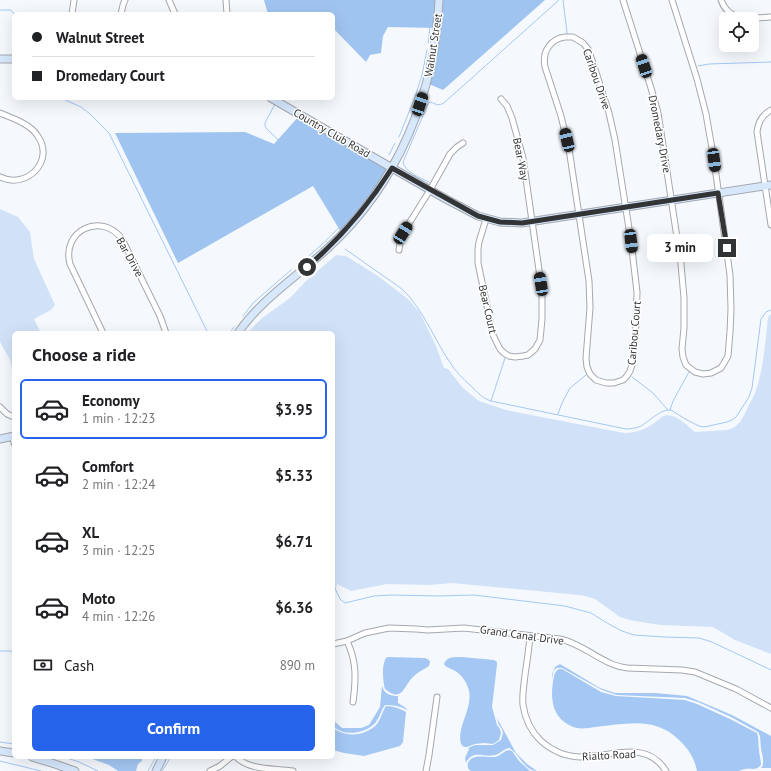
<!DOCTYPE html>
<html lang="en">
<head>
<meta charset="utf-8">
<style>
  body { margin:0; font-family:"PT Sans",sans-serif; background:#f2f2f2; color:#202124; height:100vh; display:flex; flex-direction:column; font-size:15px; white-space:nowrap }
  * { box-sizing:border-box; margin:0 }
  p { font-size:13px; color:#757577 }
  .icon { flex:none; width:22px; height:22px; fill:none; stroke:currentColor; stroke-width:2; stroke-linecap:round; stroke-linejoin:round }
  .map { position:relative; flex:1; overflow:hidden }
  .sheet { position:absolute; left:12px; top:331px; width:323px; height:428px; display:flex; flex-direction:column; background:#fff; border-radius:6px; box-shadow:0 4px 16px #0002 }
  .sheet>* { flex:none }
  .banner { position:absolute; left:12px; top:12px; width:323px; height:88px; border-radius:6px; box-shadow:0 4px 16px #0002; display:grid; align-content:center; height:88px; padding:0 20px; background:#fff }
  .tools { position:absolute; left:719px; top:12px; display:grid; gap:8px }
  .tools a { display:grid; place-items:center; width:40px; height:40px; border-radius:6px; background:#fff; box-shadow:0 4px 16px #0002; font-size:20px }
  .end { position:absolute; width:18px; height:18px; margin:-9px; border:5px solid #323436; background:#fff; box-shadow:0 0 0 2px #fff }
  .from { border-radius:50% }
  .bubble { position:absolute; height:28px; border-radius:6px; background:#fff; box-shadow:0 4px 16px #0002; font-size:13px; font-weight:600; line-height:28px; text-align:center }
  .car { position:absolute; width:12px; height:24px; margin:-12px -6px; border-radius:5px; box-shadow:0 0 3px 1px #0007; background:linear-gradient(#222 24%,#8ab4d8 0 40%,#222 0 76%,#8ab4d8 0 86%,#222 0) }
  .banner b { display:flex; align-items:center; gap:14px; height:38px; font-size:15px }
  .banner b+b { border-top:1px solid #e0e0e0 }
  .banner i { width:10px; height:10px; background:#202124 }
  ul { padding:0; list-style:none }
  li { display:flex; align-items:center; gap:12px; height:60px; margin:0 8px 6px; padding:0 12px; border:2px solid transparent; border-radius:6px }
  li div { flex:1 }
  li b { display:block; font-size:15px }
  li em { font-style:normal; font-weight:600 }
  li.active { border-color:#2563eb }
  li>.icon { width:36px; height:36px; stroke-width:1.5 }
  h2 { padding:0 20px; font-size:18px; line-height:48px }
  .pay { display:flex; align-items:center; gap:10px; height:44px; padding:0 20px; font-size:15px }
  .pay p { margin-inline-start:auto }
  .primary-button { display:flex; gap:8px; margin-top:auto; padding:8px 20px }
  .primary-button a { flex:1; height:46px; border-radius:6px; background:#2563eb; color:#fff; font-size:16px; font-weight:600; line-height:46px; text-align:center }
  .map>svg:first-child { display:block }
  .green { fill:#d1e2f8 }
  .forest { fill:#a0c4f0 }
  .water { fill:#a4c7f4 }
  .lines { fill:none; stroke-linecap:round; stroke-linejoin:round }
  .stream { stroke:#a4c7f4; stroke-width:1 }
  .street-casing { stroke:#a5a8ad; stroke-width:7 }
  .secondary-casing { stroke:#a5a8ad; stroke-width:9 }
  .street { stroke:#fff; stroke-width:5 }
  .secondary { stroke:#d7e8fd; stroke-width:7 }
  .route { stroke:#323436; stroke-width:5 }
  .labels { text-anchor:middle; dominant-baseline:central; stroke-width:3; stroke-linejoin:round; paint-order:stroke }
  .street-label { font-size:11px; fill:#323436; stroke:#fff }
</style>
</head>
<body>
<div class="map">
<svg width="771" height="771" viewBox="0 0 771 771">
  <rect width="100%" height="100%" fill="#f5f9fe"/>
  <g class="green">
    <path d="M 0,209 L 18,217 L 30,232 L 34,259 L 55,305 L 51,310 L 34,319 L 41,333 L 14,333 L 14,379 L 10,360 L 0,342 Z"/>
    <path d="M 336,255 L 346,256 L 378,276 L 408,299 L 420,313 L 436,346 L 444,368 L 448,369 L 463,388 L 479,401 L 506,410 L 624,433 C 641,433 651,426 663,416 C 674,412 688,426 695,432 L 727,430 C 739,428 743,417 748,407 C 750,402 753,398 755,393 C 764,369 765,342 768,317 L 771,314 L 771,654 L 735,640 L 713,627 L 660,625 L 629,620 L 620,617 L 595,599 L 585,596 L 579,595 L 452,583 L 429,585 L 387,584 L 351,591 L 337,584 L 335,592 L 333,594 L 333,333 L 247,333 L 262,318 L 290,298 L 305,282 Z"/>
  </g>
  <g class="forest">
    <path d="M 264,0 L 437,0 L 435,28 L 388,27 L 383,36 L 381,53 L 370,55 L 366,62 L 333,28 L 333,14 L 268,14 Z"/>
    <path d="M 441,0 L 545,0 L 443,90 L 429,84 L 440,29 Z"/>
    <path d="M 299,116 L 388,170 L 375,190 L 341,232 L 313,186 L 178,263 L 115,133 L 245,132 L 274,144 Z"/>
  </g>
  <g class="water">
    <path d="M 387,657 L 425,658 L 429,660 L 430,662 L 429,666 C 423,670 416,673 411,679 C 403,689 401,702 385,689 C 383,681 381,663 387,657 Z"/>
    <path d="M 462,657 L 494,660 L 497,662 L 497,665 L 492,707 L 497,725 L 500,729 L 501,733 L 499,740 L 493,744 L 484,743 L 475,744 L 467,747 L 464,747 L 461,744 C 456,722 479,704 465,681 C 462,676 457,671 451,669 C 447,667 446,667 444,664 C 447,656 455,657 462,657 Z"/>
    <path d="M 560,664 L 600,688 L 615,693 L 655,693 L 687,696 L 732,715 L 771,736 L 771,768 L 761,768 L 763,765 L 763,758 L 761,749 L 760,736 L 758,732 L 731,717 L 698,702 L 685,698 L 617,695 L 602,690 L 562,668 C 553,667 553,672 552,680 L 552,674 L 555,667 Z"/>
    <path d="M 559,669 L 562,669 L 601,692 L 616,696 L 685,700 L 697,704 L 730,719 L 757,733 C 759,738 758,743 759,749 C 759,755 761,759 761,765 C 756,771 752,768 745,769 C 743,769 741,770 739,771 L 697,771 C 695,759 688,748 679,740 C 655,716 626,724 595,727 C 587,728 579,730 571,726 C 553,718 550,700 553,682 C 554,677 554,671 559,669 Z"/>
    <path d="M 382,686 C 384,694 391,696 398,696 L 398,703 L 406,708 L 407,710 C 401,706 392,705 385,705 C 381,710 380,716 376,722 C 366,734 344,737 333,726 L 333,720 L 342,728 L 361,728 L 369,725 L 380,707 Z"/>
    <path d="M 386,706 C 392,706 400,708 406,712 L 403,742 L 400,746 L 364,756 L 344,753 L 333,750 L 333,728 C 346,738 366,736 377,724 C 381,719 382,712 386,706 Z"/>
    <path d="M 497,718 L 516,753 L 527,764 L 537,771 C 524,771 519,753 509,748 C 502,750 500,754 495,755 C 483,758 473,749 466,763 L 465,758 L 469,749 L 468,748 L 475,745 L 493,745 L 501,740 L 503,733 L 502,729 L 499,725 Z"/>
    <path d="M 509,750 L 512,751 L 519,761 L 530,771 L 471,771 C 468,769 467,767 468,763 C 474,751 488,760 498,756 C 502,754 504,751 509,750 Z"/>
    <path d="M 87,757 L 138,757 L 142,759 L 142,761 L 138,764 L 136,771 L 118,771 L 109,765 Z"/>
  </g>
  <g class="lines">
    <g class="stream">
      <path d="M 563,0 L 566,24 L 567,34"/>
      <path d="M 0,10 L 11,10 L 14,14"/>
      <path d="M 428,43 L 432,14"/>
      <path d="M 698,66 L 709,64 L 771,62"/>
      <path d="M 61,98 L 81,107 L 90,114 L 109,133 L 208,333"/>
      <path d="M 275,104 L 265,123 L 265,126 L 267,129 C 279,141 292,152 302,166 C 316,185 326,208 340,227"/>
      <path d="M 399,137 L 415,97 L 422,75 L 427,50"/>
      <path d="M 389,155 L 395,143"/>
      <path d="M 429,182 C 420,178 405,172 403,162 L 428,104 L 430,102 C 437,104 438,107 445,102 L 559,0"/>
      <path d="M 365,197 L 373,185 L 381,172"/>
      <path d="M 345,249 L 402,289 C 423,309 433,337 449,361 C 455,371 463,379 471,386 C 477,392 482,398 491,401 L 626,429 C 630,429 635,428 639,427 C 648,423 661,408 671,410 L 687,420 L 699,426 L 704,427 L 727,422 L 732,420 L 736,417 L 749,397 L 752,388 L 761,319 L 766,312 L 771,310"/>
      <path d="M 302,262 C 322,245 340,228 356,208"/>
      <path d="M 243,316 L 253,303 L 291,270"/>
      <path d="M 230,333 L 234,327"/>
      <path d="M 632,377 L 653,393 L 667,409"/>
      <path d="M 491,401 L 505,358"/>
      <path d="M 670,410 L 673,401 L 689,372"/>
      <path d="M 558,414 L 562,403 L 570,388 L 586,375"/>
      <path d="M 333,584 L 340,599 L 345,603 L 374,596 L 392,595 L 439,596 L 474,595 L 565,606 L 591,613 L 607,623 L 622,631 L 634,635 L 664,637 L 699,638 L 712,642 L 771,670"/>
      <path d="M 0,651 L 10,651 L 14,652"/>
      <path d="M 0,742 L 14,744"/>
      <path d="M 64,757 L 79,762 L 98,771"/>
      <path d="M 0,761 L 41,771"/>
      <path d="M 148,771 L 156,757"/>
      <path d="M 162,771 L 171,757"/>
    </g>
    <defs>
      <g id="street">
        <path d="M 169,0 L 175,14"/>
        <path d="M 226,0 L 227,14"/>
        <path d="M 623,0 L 651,88 L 658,113 L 661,132 L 681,264 L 684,298 L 684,328 L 682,349 L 683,357 L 686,365 L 695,372 L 703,374 L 711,373 L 721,368 L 724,363 L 728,356 L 730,332 L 731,309 L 730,275 L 714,160 L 706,114 L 697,79 L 672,0"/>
        <path d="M 721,0 C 729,23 752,18 771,17"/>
        <path d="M 72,14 L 74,0"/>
        <path d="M 121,14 L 123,5 L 125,0"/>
        <path d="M 565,37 L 573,37 L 583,43 L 588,49 L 594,66 L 609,113 L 615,140 L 631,241 L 637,292 L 636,323 L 634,349 L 632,365 L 630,371 L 627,376 L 623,380 L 614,383 L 606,383 L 596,380 L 590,374 L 587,367 L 586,358 L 590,308 L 589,281 L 569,149 L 561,116 L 545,67 C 542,52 550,39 565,37 Z"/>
        <path d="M 771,110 C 762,115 758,122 757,132 L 771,225"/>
        <path d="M 0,113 C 12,118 30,124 37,135 C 56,160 27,190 0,177"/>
        <path d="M 486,219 L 479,242 L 478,249 L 478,263 L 493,335 L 500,349 L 504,353 L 509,356 L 515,357 L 523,356 L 528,355 L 535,349 L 540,340 L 542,319 L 542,291 L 523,158 L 512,118 L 507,106 L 501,99"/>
        <path d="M 399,250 L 400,243 L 403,233 L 430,190 L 450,154 L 457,147 L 463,143"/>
        <path d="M 103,333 L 70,264 C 61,231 101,211 122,239 L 160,316 L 166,333"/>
        <path d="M 0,407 L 7,414 L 14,417"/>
        <path d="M 13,436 L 14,443"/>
        <path d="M 530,636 C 529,649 527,662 525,675 C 524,685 522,695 523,705 C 525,718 531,731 540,740 C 552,751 566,757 582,757 C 611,757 646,739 666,771"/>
        <path d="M 347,641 C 357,662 356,680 353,702"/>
        <path d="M 333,644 L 347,641 L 365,633 L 389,628 L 416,629 L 428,630 L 464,628 L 560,639 C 585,644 603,666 628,668 L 682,670 L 695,672 L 736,689 L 771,708"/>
        <path d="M 236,757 C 251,771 274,768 293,771"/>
        <path d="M 210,771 L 220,766 L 231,757"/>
        <path d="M 426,771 L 429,755 L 437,697"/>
      </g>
      <g id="secondary">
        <path d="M 0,59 L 14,59"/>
        <path d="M 271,98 L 444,198 L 478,216 L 500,222 L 522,223 L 771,185"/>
        <path d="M 238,333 C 262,298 298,276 328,248 C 398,184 435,93 439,0"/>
        <path d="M 0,439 L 14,436"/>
        <path d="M 0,751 L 14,753"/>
        <path d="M 32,757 L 55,764 L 75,771"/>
        <path d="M 156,771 L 163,757"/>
      </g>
    </defs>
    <use href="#street" class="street-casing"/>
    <use href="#secondary" class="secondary-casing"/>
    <use href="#street" class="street"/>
    <use href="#secondary" class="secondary"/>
  </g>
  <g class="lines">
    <path class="route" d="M 307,267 C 342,237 368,206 392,168 L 478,216 L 500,222 L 522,223 L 718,193 L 727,248"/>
  </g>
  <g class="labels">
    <g class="street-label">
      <text transform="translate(433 45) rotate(-81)">Walnut Street</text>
      <text transform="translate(597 79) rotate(71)">Caribou Drive</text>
      <text transform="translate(332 133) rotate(30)">Country Club Road</text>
      <text transform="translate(660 134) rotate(79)">Dromedary Drive</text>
      <text transform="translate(521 159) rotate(79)">Bear Way</text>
      <text transform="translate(130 257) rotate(61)">Bar Drive</text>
      <text transform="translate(488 309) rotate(77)">Bear Court</text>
      <text transform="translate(634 333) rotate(-85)">Caribou Court</text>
      <text transform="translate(522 635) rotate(8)">Grand Canal Drive</text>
      <text transform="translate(609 755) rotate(-3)">Rialto Road</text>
    </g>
  </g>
</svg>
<div class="tools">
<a><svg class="icon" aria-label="locate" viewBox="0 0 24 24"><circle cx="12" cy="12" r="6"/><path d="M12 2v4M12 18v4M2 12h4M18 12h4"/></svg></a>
</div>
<i class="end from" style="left:307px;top:267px"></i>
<i class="end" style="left:727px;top:248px"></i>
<div class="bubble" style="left:647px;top:234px;width:66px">3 min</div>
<i class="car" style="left:644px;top:66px;rotate:342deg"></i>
<i class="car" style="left:420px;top:104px;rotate:18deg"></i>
<i class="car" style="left:567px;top:140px;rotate:347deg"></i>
<i class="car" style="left:714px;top:160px;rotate:172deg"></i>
<i class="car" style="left:403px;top:233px;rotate:32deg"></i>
<i class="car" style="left:631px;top:241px;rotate:173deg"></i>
<i class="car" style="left:541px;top:284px;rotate:351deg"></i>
<div class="banner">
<b><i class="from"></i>Walnut Street</b>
<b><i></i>Dromedary Court</b>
</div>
<section class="sheet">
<h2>Choose a ride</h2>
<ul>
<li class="active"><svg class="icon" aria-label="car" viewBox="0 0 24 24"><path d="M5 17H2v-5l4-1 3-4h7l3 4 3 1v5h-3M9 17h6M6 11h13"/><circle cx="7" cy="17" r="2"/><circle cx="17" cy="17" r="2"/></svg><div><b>Economy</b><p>1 min · 12:23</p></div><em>$3.95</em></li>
<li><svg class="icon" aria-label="car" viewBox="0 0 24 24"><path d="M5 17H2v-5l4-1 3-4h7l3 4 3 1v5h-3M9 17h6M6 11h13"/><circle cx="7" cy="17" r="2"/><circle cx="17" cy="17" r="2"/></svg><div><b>Comfort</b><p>2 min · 12:24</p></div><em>$5.33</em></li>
<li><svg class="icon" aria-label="car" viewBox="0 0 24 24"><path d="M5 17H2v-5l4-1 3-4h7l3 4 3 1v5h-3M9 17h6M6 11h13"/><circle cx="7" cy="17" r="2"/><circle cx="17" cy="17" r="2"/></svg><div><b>XL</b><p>3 min · 12:25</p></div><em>$6.71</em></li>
<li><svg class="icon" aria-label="car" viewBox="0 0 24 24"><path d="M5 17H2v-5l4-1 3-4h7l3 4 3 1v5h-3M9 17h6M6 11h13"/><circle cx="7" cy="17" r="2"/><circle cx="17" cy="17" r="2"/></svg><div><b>Moto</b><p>4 min · 12:26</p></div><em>$6.36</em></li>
</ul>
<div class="pay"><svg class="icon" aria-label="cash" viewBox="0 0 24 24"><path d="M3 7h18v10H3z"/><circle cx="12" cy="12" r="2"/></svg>Cash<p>890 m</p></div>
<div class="primary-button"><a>Confirm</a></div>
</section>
</div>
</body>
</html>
